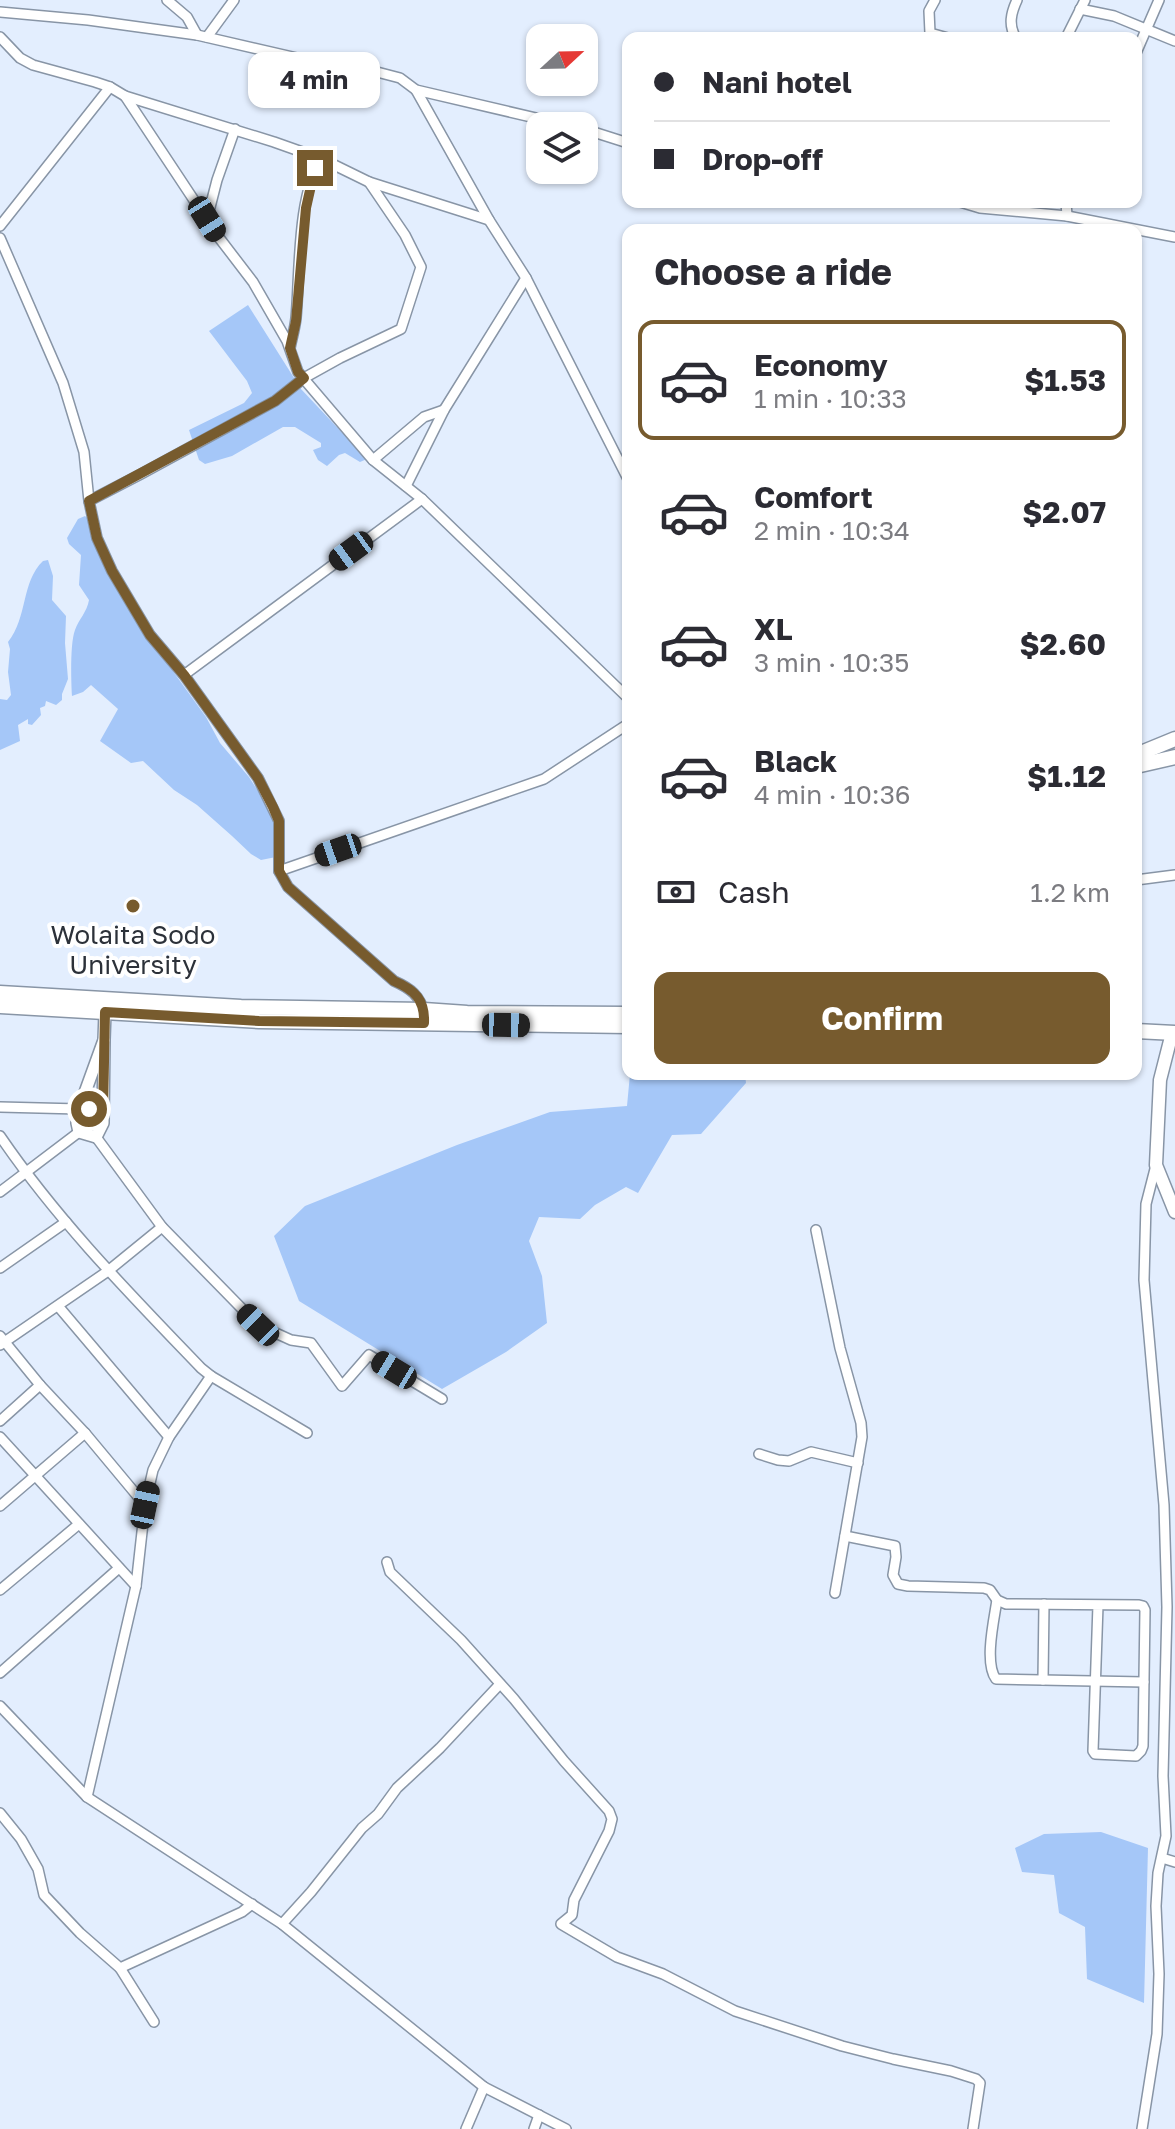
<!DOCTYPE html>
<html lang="en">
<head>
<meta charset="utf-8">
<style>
  body { margin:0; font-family:"Golos Text",sans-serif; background:#f2f2f3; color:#2b2b33; height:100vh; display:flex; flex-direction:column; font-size:30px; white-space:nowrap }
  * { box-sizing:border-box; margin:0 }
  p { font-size:26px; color:#7c7c81 }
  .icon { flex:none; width:44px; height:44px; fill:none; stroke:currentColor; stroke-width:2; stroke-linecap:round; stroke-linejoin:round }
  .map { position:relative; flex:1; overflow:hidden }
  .side { position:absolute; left:622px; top:224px; width:520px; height:856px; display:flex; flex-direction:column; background:#fff; border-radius:16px; box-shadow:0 2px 6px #0004 }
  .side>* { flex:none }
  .guide { position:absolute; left:622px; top:32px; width:520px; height:176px; border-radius:16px; box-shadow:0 2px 6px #0004; display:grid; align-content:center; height:176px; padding:0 32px; background:#fff }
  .needle { width:52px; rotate:68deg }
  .tools { position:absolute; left:526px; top:24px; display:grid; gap:16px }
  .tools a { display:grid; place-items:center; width:72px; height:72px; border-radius:16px; background:#fff; box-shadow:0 2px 6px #0004; font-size:40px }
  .end { position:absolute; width:36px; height:36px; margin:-18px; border:10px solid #775b2e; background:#fff; box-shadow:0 0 0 4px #fff }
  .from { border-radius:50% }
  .bubble { position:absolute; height:56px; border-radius:16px; background:#fff; box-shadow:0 2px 6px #0004; font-size:26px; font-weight:700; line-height:56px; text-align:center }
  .car { position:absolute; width:24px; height:48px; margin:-24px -12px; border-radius:10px; box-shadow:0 0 6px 2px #0007; background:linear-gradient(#222 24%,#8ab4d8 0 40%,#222 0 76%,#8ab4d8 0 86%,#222 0) }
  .guide b { display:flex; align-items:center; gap:28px; height:76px; font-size:30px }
  .guide b+b { border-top:2px solid #e1e1e2 }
  .guide i { width:20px; height:20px; background:#2b2b33 }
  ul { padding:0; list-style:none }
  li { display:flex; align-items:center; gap:24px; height:120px; margin:0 16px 12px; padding:0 16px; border:4px solid transparent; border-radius:16px }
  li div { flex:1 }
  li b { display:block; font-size:30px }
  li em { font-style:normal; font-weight:700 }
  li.on { border-color:#775b2e }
  li>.icon { width:72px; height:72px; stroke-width:1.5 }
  h2 { padding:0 32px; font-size:36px; line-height:96px }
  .pay { display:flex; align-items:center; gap:20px; height:88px; padding:0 32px; font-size:30px }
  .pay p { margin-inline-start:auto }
  .cta { display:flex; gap:16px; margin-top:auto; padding:16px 32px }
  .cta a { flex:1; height:92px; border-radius:16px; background:#775b2e; color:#fff; font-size:32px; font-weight:700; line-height:92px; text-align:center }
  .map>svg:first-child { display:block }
  .green { fill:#a5c7f8 }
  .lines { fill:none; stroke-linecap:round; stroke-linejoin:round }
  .minor-casing { stroke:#8895a6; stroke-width:12 }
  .tertiary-casing { stroke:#8895a6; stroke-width:14 }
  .secondary-casing { stroke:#8895a6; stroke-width:15 }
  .primary-casing { stroke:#8895a6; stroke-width:17 }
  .trunk-casing { stroke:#8895a6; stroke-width:17 }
  .minor { stroke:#fff; stroke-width:9 }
  .tertiary { stroke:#fff; stroke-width:11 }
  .secondary { stroke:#fff; stroke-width:12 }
  .primary { stroke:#fff; stroke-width:14 }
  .trunk { stroke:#fff; stroke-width:14 }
  .route { stroke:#775b2e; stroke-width:10 }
  .poi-dot { fill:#775b2e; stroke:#fff; stroke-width:3 }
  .labels { text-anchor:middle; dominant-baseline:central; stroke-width:8; stroke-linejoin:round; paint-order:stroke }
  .poi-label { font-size:26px; fill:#2c3139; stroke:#fff }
</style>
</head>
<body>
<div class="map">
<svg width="1175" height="2129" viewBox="0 0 1175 2129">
  <rect width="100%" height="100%" fill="#e3eefe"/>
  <g class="green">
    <path d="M 248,305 L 301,389 L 367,459 L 360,462 L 345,453 L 339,455 L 327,466 L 318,460 L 313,450 L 321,447 L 321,443 L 295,427 L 283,427 L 232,456 L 205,464 L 199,460 L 189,430 L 244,403 L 252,393 L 247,381 L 209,331 Z"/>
    <path d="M 85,516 L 93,523 L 127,597 L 162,656 L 206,717 L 220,743 L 249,777 L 274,816 L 277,834 L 276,857 L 261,860 L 251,854 L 232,836 L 197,805 L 174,790 L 143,761 L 131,763 L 100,741 L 118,709 L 91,685 L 83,692 L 72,696 C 71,681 70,643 75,630 C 79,619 87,612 89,600 L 79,585 L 81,555 L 69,544 L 67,538 L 78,519 Z"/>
    <path d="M 48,560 L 53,576 L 52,600 L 66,616 L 65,643 L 68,679 L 62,694 L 62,700 L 56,705 L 46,701 L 45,706 L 40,708 L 41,715 L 32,725 L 28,724 L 28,719 L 18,725 L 20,741 L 0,750 L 0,699 L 7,700 L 11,695 L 8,672 L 10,649 L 8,642 C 28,617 21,582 43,561 Z"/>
    <path d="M 630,1074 L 745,1074 L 746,1083 L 701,1134 L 672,1135 L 638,1193 L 626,1187 L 595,1205 L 580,1219 L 539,1217 L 529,1241 L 542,1276 L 547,1323 L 506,1352 L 442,1389 L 299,1301 L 274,1236 L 305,1206 L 457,1145 L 550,1112 L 627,1106 Z"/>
    <path d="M 1101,1832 L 1148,1848 L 1144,2003 L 1087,1979 L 1085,1927 L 1059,1913 L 1054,1875 L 1022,1872 L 1015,1848 L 1044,1834 Z"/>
  </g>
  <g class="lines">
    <defs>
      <g id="minor">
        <path d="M 167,0 L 187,17 L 197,35"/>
        <path d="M 935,0 L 929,11 L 930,33 L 948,38"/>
        <path d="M 1080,9 L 1114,16 L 1175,41"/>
        <path d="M 0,12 L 88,20 L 197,35 L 323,64 L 354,66 L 400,78 L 416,90 L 570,126"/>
        <path d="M 0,37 L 20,58 L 33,65 L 95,82 L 110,87 L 125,96 L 274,142 L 322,159 L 369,182 L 489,220"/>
        <path d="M 207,37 L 234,0"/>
        <path d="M 1016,38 C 1008,25 1011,13 1017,0"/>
        <path d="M 1066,38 L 1085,0"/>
        <path d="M 1136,53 L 1159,0"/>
        <path d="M 416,90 L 489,220 L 526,278 L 628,479"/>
        <path d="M 125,96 L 217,235 L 253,282 L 287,341 L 298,372 L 373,460 L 422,499 L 628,698"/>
        <path d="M 584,129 L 628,143"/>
        <path d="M 960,202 L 980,208 L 1067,216 L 1175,237"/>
        <path d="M 1066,202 L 1067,216"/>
        <path d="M 207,219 L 217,180 L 235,129"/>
        <path d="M 0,226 L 110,87"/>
        <path d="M 0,238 L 63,383 L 84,452 L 89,501 L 97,538 L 112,571 L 150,635 L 184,675 L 258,778 L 279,821 L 279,871 L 288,887 L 394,981 C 410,988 421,996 424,1014"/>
        <path d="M 290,348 C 292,338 295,328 296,318 C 300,275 297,192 322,159"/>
        <path d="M 373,460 L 424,417 L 444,410"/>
        <path d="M 406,486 L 444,410 L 526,278"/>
        <path d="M 89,501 L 141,474 L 275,401 L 304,378 L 340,358 L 401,329 L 421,267 L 405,235 L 369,182"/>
        <path d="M 184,675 L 422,499"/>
        <path d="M 279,871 L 544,779 L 628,724"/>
        <path d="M 1136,880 L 1175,875"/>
        <path d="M 0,1107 L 79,1109"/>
        <path d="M 0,1136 C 58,1221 130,1294 201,1368 L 211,1376 L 169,1437 L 153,1470 L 145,1505 L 136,1586 L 87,1797"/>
        <path d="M 96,1137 L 162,1227 L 258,1325 L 291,1340 L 311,1343 L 342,1386 L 369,1355 L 442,1399"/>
        <path d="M 0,1192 L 79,1132"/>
        <path d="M 816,1230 L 840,1348 L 861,1423 L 862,1437 L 835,1593"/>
        <path d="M 0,1268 L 66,1222"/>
        <path d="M 58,1306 L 169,1437"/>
        <path d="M 0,1336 L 40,1385 L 85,1433 L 145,1505"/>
        <path d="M 0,1345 L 108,1271 L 162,1227"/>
        <path d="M 211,1376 L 307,1433"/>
        <path d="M 0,1421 L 40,1385"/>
        <path d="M 0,1437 L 136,1586"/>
        <path d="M 759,1454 L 778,1460 L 789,1461 L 811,1452 L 858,1463"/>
        <path d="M 0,1506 L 85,1433"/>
        <path d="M 845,1536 L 895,1546 L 896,1557 L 893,1575 L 898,1584 L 908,1586 L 984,1588 L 990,1590 L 997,1600 L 1006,1604 L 1139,1605 L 1143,1606 L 1145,1610 L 1143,1746 L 1141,1751 L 1136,1756 L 1095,1754 L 1093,1751 L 1098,1605"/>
        <path d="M 387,1562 L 390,1572 L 461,1640 L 514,1699 L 564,1761 L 609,1811 L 612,1819 L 609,1831 L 574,1900 L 572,1915 L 561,1924 L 617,1957 L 663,1974 L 735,2011 L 842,2046 L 893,2059 L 951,2071 L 976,2079 L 980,2083 L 973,2129"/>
        <path d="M 0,1590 L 79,1524"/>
        <path d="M 997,1600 C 994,1620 984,1663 996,1679 L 1144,1682"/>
        <path d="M 0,1673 L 119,1568"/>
        <path d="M 1043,1680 L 1044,1604"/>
        <path d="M 0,1706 L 87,1797 L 282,1924 L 484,2087 L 566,2129"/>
        <path d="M 0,1813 L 21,1839 L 38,1869 L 44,1895 L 80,1933 L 120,1968 L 242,1912 L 252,1904"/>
        <path d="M 1162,1858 L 1175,1862"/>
        <path d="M 282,1924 L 311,1892 L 362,1828 L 378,1814 L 397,1788 L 440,1748 L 500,1684"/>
        <path d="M 120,1968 L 154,2022"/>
        <path d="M 466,2129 L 484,2087"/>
        <path d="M 534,2129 L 539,2115"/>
        <path d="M 1142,2129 L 1157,2034 L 1159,1974 L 1156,1906 L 1158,1873 L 1166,1836 L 1163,1776 L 1167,1607 L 1164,1505 L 1144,1280 L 1146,1204 L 1156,1165"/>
      </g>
      <g id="tertiary">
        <path d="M 79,1109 L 104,1040 L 105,1012"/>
        <path d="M 103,1112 L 79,1109 L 77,1123 L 79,1132 L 96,1137 L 103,1123 L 104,1040"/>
      </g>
      <path id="secondary" d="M 1172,1033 L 1160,1080 L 1156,1165 L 1175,1212"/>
      <path id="primary" d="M 1136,1031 L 1175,1033"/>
      <g id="trunk">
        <path d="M 1136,755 L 1175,739"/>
        <path d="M 1136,766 L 1175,757"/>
        <path d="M 0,993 L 241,1007 L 424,1010 L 467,1013 L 628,1014"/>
        <path d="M 0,1006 L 259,1021 L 628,1026"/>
      </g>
    </defs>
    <use href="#minor" class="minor-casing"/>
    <use href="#tertiary" class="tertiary-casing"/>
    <use href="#secondary" class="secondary-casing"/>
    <use href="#primary" class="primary-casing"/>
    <use href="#trunk" class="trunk-casing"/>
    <use href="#minor" class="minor"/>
    <use href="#tertiary" class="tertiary"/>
    <use href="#secondary" class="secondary"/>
    <use href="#primary" class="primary"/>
    <use href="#trunk" class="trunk"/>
  </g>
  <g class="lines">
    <path class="route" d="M 89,1109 L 103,1112 L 105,1012 L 259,1021 L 424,1023 C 425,1000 415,990 394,981 L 288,887 L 279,871 L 279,821 L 273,807 L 258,778 L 184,675 L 150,635 L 112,571 L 97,538 L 89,501 L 275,401 L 304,378 L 298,372 L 290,348 L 296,321 L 306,208 L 315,168"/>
  </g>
  <circle class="poi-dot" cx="133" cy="906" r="8"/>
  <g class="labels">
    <g class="poi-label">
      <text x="133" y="934">Wolaita Sodo<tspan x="133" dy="30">University</tspan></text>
    </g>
  </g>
</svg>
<div class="tools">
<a><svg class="needle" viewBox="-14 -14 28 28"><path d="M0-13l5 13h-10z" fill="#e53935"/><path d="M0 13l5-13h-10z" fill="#7c7c81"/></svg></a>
<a><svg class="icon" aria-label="layers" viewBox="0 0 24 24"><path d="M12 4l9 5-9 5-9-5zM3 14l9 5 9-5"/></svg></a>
</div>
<i class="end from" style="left:89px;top:1109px"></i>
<i class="end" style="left:315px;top:168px"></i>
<div class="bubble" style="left:248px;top:52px;width:132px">4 min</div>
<i class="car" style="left:207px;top:219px;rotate:148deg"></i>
<i class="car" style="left:351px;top:551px;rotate:234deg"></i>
<i class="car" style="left:338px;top:850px;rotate:251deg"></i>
<i class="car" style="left:506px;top:1025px;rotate:91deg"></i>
<i class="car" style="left:258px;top:1325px;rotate:314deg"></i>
<i class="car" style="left:394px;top:1370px;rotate:301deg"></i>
<i class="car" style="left:145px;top:1505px;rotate:12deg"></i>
<div class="guide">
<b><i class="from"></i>Nani hotel</b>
<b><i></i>Drop-off</b>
</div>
<section class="side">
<h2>Choose a ride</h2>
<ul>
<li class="on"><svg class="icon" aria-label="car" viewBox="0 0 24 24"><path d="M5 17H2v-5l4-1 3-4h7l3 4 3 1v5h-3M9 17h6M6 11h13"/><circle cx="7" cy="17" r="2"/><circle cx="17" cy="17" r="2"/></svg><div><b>Economy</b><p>1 min · 10:33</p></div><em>$1.53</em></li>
<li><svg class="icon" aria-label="car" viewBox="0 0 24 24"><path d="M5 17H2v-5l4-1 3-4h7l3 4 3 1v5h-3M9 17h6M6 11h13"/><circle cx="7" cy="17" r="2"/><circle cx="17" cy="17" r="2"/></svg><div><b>Comfort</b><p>2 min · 10:34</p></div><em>$2.07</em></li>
<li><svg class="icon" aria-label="car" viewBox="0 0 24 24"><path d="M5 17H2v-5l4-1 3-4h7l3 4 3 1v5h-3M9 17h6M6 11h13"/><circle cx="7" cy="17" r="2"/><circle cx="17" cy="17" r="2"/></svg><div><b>XL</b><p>3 min · 10:35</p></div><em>$2.60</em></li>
<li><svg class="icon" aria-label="car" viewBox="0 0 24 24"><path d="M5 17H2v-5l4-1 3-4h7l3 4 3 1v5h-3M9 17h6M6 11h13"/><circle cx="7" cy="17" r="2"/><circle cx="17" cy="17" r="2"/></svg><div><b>Black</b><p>4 min · 10:36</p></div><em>$1.12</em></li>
</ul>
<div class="pay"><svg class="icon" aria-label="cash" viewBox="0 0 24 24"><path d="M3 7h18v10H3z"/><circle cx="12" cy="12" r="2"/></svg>Cash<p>1.2 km</p></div>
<div class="cta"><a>Confirm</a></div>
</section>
</div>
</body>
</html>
